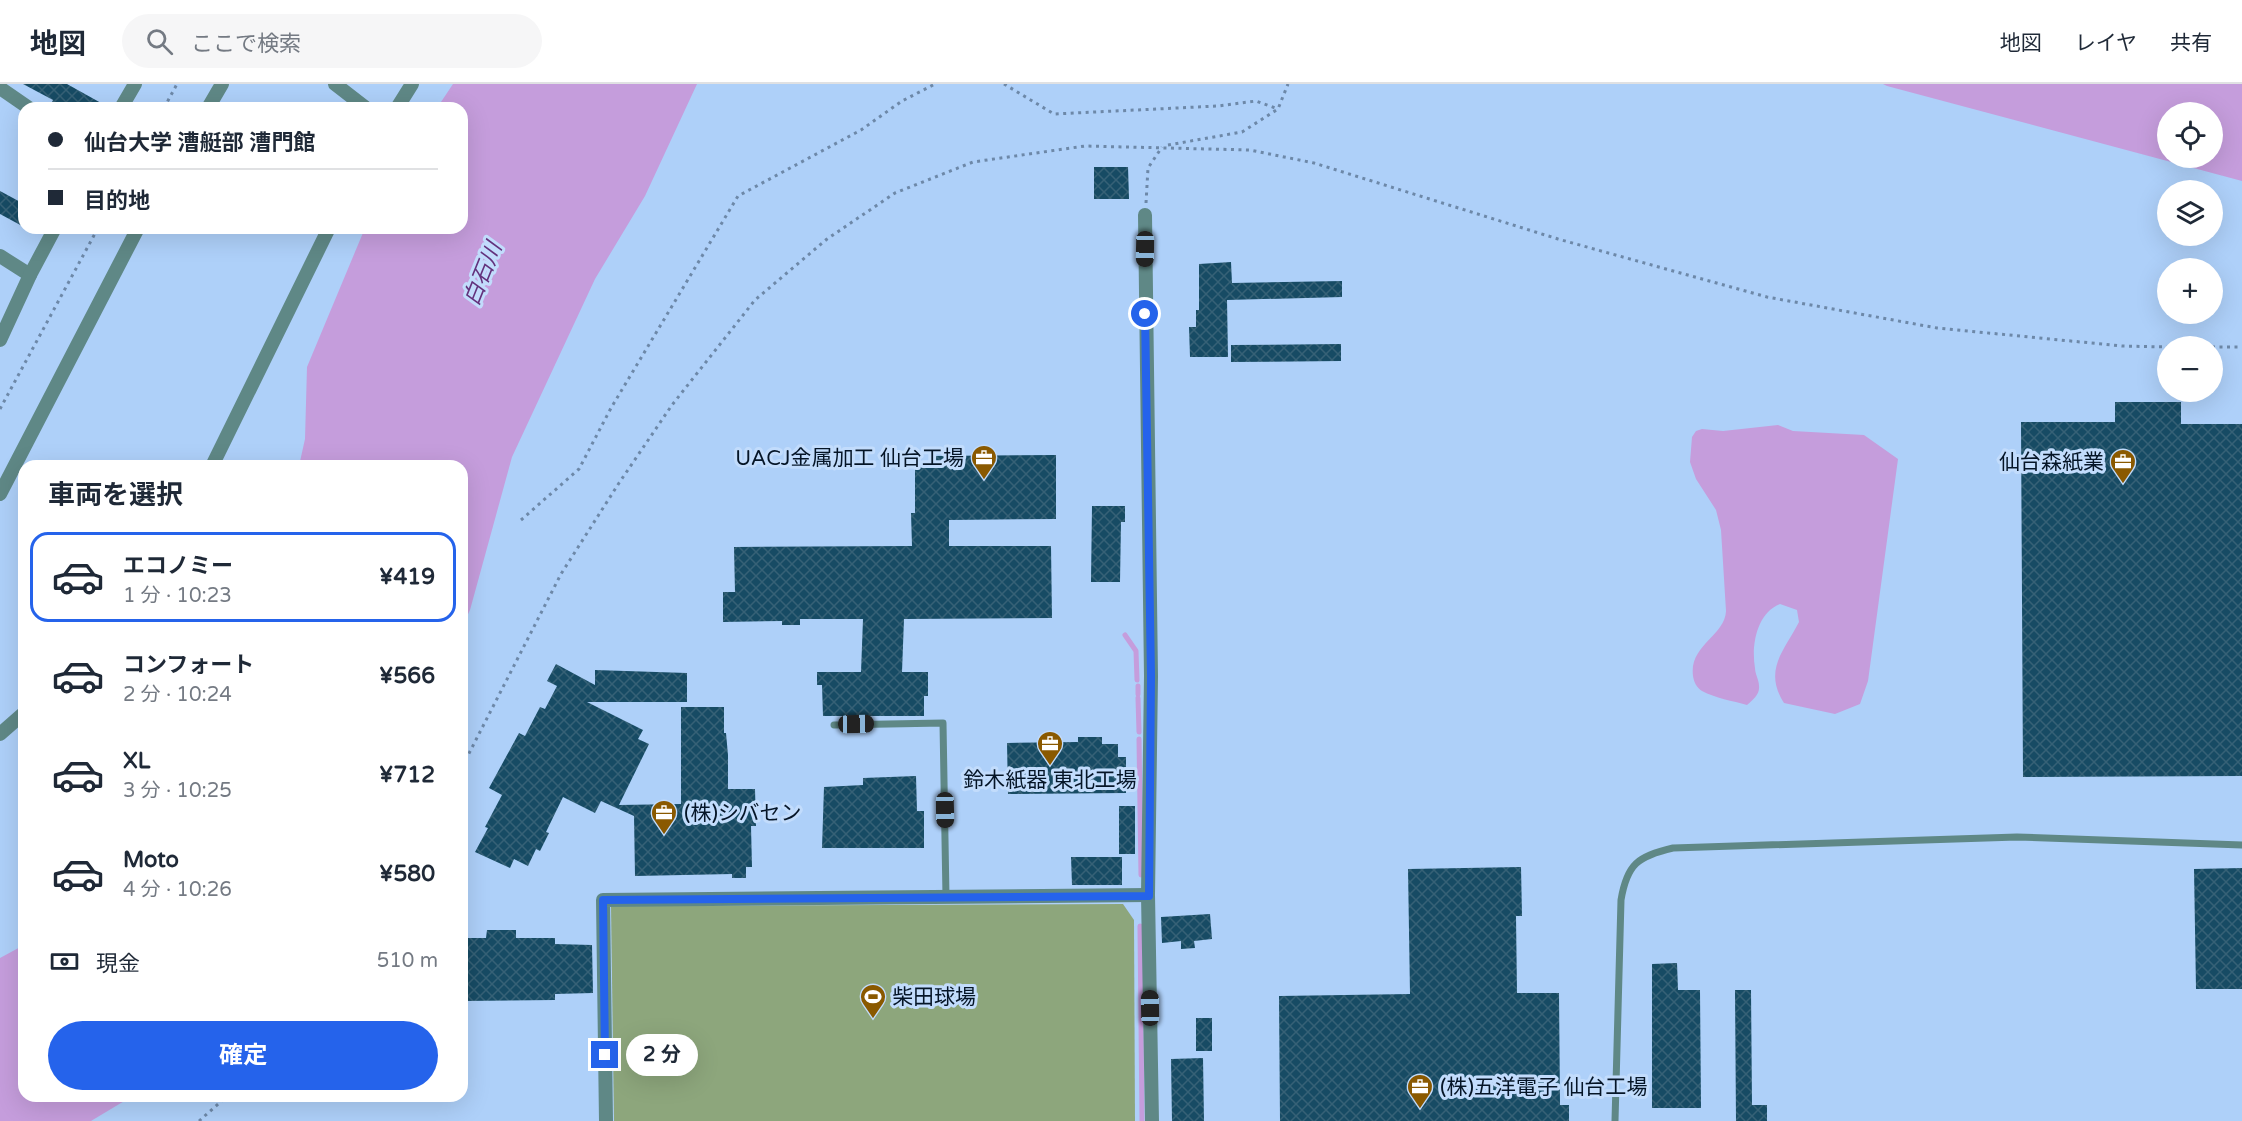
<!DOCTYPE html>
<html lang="ja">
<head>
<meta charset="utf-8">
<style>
  body { margin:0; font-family:"Varela Round","Noto Sans JP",sans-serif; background:#f6f6f7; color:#1f2937; height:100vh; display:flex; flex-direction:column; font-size:22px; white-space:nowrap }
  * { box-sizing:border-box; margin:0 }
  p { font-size:20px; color:#747a83 }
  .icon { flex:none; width:33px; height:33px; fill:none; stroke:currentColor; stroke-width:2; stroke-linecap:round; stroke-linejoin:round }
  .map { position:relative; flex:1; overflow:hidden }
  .drawer { position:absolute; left:18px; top:376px; width:450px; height:642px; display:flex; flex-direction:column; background:#fff; border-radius:18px; box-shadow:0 6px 24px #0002 }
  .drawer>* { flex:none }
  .banner { position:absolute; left:18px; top:18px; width:450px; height:132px; border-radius:18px; box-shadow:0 6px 24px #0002; display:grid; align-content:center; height:132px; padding:0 30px; background:#fff }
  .fabs { position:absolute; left:2157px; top:18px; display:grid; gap:12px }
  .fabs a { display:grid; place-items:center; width:66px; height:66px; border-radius:50%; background:#fff; box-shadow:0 6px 24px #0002; font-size:30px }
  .end { position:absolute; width:27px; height:27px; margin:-14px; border:8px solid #2563eb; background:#fff; box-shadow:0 0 0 3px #fff }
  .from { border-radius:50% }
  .bubble { position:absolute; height:42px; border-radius:21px; background:#fff; box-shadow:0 6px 24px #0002; font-size:20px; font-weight:700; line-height:42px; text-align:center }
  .car { position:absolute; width:18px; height:36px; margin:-18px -9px; border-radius:8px; box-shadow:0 0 4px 2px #0007; background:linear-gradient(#222 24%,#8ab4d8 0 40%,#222 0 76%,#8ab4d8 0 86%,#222 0) }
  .banner b { display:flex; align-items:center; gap:21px; height:57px; font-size:22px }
  .banner b+b { border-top:2px solid #e0e1e3 }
  .banner i { width:15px; height:15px; background:#1f2937 }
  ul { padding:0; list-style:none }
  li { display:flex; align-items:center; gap:18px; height:90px; margin:0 12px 9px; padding:0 18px; border:3px solid transparent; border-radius:18px }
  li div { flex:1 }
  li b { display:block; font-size:22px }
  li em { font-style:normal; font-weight:700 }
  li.selected { border-color:#2563eb }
  li>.icon { width:54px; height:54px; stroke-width:1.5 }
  h2 { padding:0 30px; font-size:27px; line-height:72px }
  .pay { display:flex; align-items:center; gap:15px; height:66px; padding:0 30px; font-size:22px }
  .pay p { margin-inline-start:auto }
  .primary-button { display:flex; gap:12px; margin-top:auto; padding:12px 30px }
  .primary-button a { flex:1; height:69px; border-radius:36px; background:#2563eb; color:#fff; font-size:24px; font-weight:700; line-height:69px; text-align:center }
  header { display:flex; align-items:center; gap:36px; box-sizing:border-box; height:84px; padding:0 30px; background:#fff; border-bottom:2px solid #e0e1e3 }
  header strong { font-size:28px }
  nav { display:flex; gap:33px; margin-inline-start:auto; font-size:21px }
  .search { width:420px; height:54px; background:#f6f6f7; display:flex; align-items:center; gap:15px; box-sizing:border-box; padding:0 21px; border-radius:33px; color:#747a83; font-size:22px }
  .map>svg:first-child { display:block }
  .park { fill:#8da67c }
  .water { fill:#c59ddc; fill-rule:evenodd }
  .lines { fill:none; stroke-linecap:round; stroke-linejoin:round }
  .stream { stroke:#c59ddc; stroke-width:5 }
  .building { fill:url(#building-cross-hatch) }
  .path { stroke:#6d88a8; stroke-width:3; stroke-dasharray:3 4.5; stroke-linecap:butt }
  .service { stroke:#5f8886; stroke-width:7 }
  .minor { stroke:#5f8886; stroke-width:14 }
  .route { stroke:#2563eb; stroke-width:8 }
  .labels { text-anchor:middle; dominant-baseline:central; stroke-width:6; stroke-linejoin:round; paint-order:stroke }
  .poi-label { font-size:21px; fill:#051527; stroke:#c2dcfc; text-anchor:start }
  .water-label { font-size:22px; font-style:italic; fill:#63317c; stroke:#c2dcfc }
</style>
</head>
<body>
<header>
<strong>地図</strong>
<div class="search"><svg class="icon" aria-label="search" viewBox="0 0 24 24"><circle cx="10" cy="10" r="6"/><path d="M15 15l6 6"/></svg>ここで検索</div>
<nav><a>地図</a><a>レイヤ</a><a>共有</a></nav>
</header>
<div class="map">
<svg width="2242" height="1037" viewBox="0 0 2242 1037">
  <defs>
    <pattern id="building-cross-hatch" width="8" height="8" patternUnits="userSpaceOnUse" patternTransform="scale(1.5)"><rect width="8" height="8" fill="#174b64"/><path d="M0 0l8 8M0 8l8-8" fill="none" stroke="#366176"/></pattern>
  </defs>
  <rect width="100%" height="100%" fill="#aed0f9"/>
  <path class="park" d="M 1123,820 L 1134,836 L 1135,1037 L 614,1037 L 611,822 Z"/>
  <g class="water">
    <path d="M 453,0 L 697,0 L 645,112 L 595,195 L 512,373 L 470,526 L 462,543 L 462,382 L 299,382 L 305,355 L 307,283 L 365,144 L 462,144 L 462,24 L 437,24 Z"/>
    <path d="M 1883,0 L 2242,0 L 2242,97 L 1887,2 ZM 2168,28 L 2212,28 L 2212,74 L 2168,74 Z"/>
    <path d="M 1778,341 L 1793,347 L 1864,351 L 1898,375 L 1868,597 L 1860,620 L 1835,630 L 1784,619 C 1763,586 1784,567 1799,538 L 1797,526 L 1780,520 C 1757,529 1751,561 1755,584 C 1755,590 1759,596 1759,602 C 1760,610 1753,616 1747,621 C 1733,617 1715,614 1702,607 C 1696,603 1694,598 1693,592 C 1689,561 1725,552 1726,527 L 1721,446 L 1716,426 L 1696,395 L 1690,378 L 1692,353 L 1696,347 L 1702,345 L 1723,347 Z"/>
    <path d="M 24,861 L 24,1012 L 131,1013 L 91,1037 L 0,1037 L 0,874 Z"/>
  </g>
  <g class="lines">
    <g class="stream">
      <path d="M 1125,551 L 1136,567 L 1137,596"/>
      <path d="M 1138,602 L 1138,610"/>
      <path d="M 1138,614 L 1139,648"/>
      <path d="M 1139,655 L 1141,791"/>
      <path d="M 1140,842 L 1142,1037"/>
    </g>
  </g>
  <g class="building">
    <path d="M 23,0 L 67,0 L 110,24 L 59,24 L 51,20 L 53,16 Z"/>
    <path d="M 1094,83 L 1128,83 L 1129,115 L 1094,115 Z"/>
    <path d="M 0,107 L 24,120 L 24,143 L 0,130 Z"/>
    <path d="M 1231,178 L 1232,199 L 1342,197 L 1342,213 L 1227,216 L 1228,273 L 1190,273 L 1189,243 L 1196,243 L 1196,226 L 1199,226 L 1199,180 Z"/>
    <path d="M 1341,260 L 1341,277 L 1231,278 L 1231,261 Z"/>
    <path d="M 2115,318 L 2181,318 L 2181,340 L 2242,340 L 2242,692 L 2023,693 L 2021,338 L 2115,338 Z"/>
    <path d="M 1056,371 L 1056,435 L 949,436 L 949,462 L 1051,462 L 1052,534 L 904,535 L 902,588 L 928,588 L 928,612 L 924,612 L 924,632 L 823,632 L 822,601 L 817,601 L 817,588 L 861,588 L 863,535 L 800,535 L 800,541 L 782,541 L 782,537 L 723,538 L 723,508 L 735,508 L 734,463 L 912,462 L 911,429 L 915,429 L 915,379 L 933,379 L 933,372 Z"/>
    <path d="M 1092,422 L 1125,422 L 1125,438 L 1121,438 L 1120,498 L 1091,498 Z"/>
    <path d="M 556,580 L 595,601 L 595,586 L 687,589 L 687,618 L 587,618 L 643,646 L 638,655 L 649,660 L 619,721 L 681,720 L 681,623 L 724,623 L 724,649 L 726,649 L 728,671 L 728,705 L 755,705 L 756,742 L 751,742 L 752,783 L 746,783 L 746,794 L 732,794 L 732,790 L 635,792 L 634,732 L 601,717 L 595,729 L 563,713 L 546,748 L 549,749 L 540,767 L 536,765 L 528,782 L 514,775 L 510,784 L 475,768 L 488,744 L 485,743 L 502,711 L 489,704 L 519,649 L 525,652 L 540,623 L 545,625 L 557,602 L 547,597 Z"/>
    <path d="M 1078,653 L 1102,653 L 1102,660 L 1118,660 L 1118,673 L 1126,673 L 1126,709 L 1008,710 L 1007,659 L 1078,658 Z"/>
    <path d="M 916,692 L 917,727 L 924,727 L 924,764 L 822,764 L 824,703 L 863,701 L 863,694 Z"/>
    <rect x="1119" y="722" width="16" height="48"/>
    <path d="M 1071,773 L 1122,773 L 1122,801 L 1072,801 Z"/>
    <path d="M 1521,783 L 1522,832 L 1516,832 L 1517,909 L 1559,909 L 1560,1021 L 1569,1021 L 1569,1037 L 1280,1037 L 1279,912 L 1410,910 L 1408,785 Z"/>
    <path d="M 2242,784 L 2242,905 L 2196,905 L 2194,785 Z"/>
    <path d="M 1210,830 L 1212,855 L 1194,857 L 1195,864 L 1181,865 L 1181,857 L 1162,859 L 1161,833 Z"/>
    <path d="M 487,846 L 516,846 L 516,854 L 555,854 L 555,860 L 592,861 L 593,909 L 555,910 L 555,916 L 462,917 L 462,854 L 486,854 Z"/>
    <path d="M 1677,879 L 1678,906 L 1700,906 L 1701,1024 L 1652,1024 L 1652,880 Z"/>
    <path d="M 1735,906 L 1751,906 L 1752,1021 L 1767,1021 L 1767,1037 L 1736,1037 Z"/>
    <rect x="1196" y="934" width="16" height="33"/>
    <path d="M 1203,974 L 1204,1037 L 1172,1037 L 1171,975 Z"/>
  </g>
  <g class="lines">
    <g class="path">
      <path d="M 1004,0 L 1054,30 L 1218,22 L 1256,17 L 1278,25"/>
      <path d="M 164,24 L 177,0"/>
      <path d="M 1168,61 L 1242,48 L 1278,25 L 1288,0"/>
      <path d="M 1146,119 L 1148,84 L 1162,63"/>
      <path d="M 2212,263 L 2242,263"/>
      <path d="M 0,325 L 98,144"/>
      <path d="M 521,436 L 579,385 L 611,324 L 738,112 L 861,46 L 902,17 L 935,0"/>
      <path d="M 462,683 L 561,490 L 619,399 L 672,321 L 755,216 L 827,155 L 895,109 L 973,78 L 1085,62 L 1250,66 L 1314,79 L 1558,155 L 1767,213 L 1937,244 L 2122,262 L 2168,263"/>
      <path d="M 199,1037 L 227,1012"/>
    </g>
    <g class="service">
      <path d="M 834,641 L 943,639 L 946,813"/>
      <path d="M 1615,1037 L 1621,816 C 1627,780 1638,772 1673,764 L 2017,753 L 2242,761"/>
    </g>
    <g class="minor">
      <path d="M 335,0 L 366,24"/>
      <path d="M 0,4 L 29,24"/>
      <path d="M 121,24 L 135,0"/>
      <path d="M 208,24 L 222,0"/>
      <path d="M 397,24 L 412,0"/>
      <path d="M 1145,131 L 1151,592 L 1148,811 L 1152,1037"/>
      <path d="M 0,172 L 30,191"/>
      <path d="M 0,256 L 30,191 L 55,144"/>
      <path d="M 212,382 L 329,144"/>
      <path d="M 0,410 L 138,144"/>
      <path d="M 0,650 L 24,629"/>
      <path d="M 606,1037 L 603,816 L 1148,811"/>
    </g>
  </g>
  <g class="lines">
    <path class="route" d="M 605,971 L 603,816 L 1149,812 L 1151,592 L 1145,230"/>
  </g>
  <defs>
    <symbol id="office-pin" viewBox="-11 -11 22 30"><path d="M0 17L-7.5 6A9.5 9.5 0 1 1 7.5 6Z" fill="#8a5900" stroke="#c2dcfc"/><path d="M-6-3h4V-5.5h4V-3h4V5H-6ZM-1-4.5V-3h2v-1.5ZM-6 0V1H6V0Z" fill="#fff"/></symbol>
    <symbol id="stadium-pin" viewBox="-11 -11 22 30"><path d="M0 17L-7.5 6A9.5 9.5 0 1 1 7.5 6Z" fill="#8a5900" stroke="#c2dcfc"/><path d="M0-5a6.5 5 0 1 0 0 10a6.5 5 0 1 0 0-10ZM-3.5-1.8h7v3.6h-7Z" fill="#fff"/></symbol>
  </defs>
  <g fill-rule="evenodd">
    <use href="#office-pin" x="969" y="359" width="30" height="40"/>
    <use href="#office-pin" x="2108" y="363" width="30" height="40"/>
    <use href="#office-pin" x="1035" y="645" width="30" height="40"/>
    <use href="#office-pin" x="649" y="714" width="30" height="40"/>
    <use href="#stadium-pin" x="858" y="898" width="30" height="40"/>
    <use href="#office-pin" x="1405" y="988" width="30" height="40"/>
  </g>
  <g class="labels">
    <g class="poi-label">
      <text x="964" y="374" text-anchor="end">UACJ金属加工 仙台工場</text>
      <text x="2104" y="378" text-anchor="end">仙台森紙業</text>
      <text x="1050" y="696" text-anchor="middle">鈴木紙器 東北工場</text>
      <text x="684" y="729">(株)シバセン</text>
      <text x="892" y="913">柴田球場</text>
      <text x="1440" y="1003">(株)五洋電子 仙台工場</text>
    </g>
    <g class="water-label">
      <text transform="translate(483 190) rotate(-68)">白石川</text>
    </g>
  </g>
</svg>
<div class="fabs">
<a><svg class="icon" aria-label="locate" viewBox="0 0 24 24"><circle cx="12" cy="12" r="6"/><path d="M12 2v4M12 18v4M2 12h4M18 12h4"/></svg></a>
<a><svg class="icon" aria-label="layers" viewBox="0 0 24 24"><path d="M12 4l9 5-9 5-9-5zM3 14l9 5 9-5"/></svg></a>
<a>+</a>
<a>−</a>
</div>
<i class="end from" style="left:1145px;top:230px"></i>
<i class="end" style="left:605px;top:971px"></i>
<div class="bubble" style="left:626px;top:950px;width:72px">2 分</div>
<i class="car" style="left:1145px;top:165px;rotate:181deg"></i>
<i class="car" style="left:856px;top:640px;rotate:89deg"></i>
<i class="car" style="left:945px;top:726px;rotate:179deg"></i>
<i class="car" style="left:1150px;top:924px;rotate:359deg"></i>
<div class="banner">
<b><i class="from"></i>仙台大学 漕艇部 漕門館</b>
<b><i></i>目的地</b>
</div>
<section class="drawer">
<h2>車両を選択</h2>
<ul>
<li class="selected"><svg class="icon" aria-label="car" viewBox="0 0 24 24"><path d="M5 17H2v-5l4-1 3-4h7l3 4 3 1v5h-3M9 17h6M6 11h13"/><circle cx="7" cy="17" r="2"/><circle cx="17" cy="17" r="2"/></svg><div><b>エコノミー</b><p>1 分 · 10:23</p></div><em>¥419</em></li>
<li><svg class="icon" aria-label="car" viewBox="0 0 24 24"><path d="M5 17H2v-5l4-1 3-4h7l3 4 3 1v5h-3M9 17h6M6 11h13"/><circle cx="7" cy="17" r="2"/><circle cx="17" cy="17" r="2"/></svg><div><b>コンフォート</b><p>2 分 · 10:24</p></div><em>¥566</em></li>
<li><svg class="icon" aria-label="car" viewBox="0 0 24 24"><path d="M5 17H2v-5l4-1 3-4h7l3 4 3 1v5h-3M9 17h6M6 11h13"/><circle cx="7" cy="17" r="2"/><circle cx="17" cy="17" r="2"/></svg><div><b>XL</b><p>3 分 · 10:25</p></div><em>¥712</em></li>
<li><svg class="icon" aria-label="car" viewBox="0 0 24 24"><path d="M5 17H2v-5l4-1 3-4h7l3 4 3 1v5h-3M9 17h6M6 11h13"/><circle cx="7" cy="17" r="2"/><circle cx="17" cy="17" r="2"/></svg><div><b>Moto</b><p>4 分 · 10:26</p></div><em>¥580</em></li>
</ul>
<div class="pay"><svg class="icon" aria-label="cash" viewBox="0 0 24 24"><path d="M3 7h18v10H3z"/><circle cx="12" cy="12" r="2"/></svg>現金<p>510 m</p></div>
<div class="primary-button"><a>確定</a></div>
</section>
</div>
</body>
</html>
